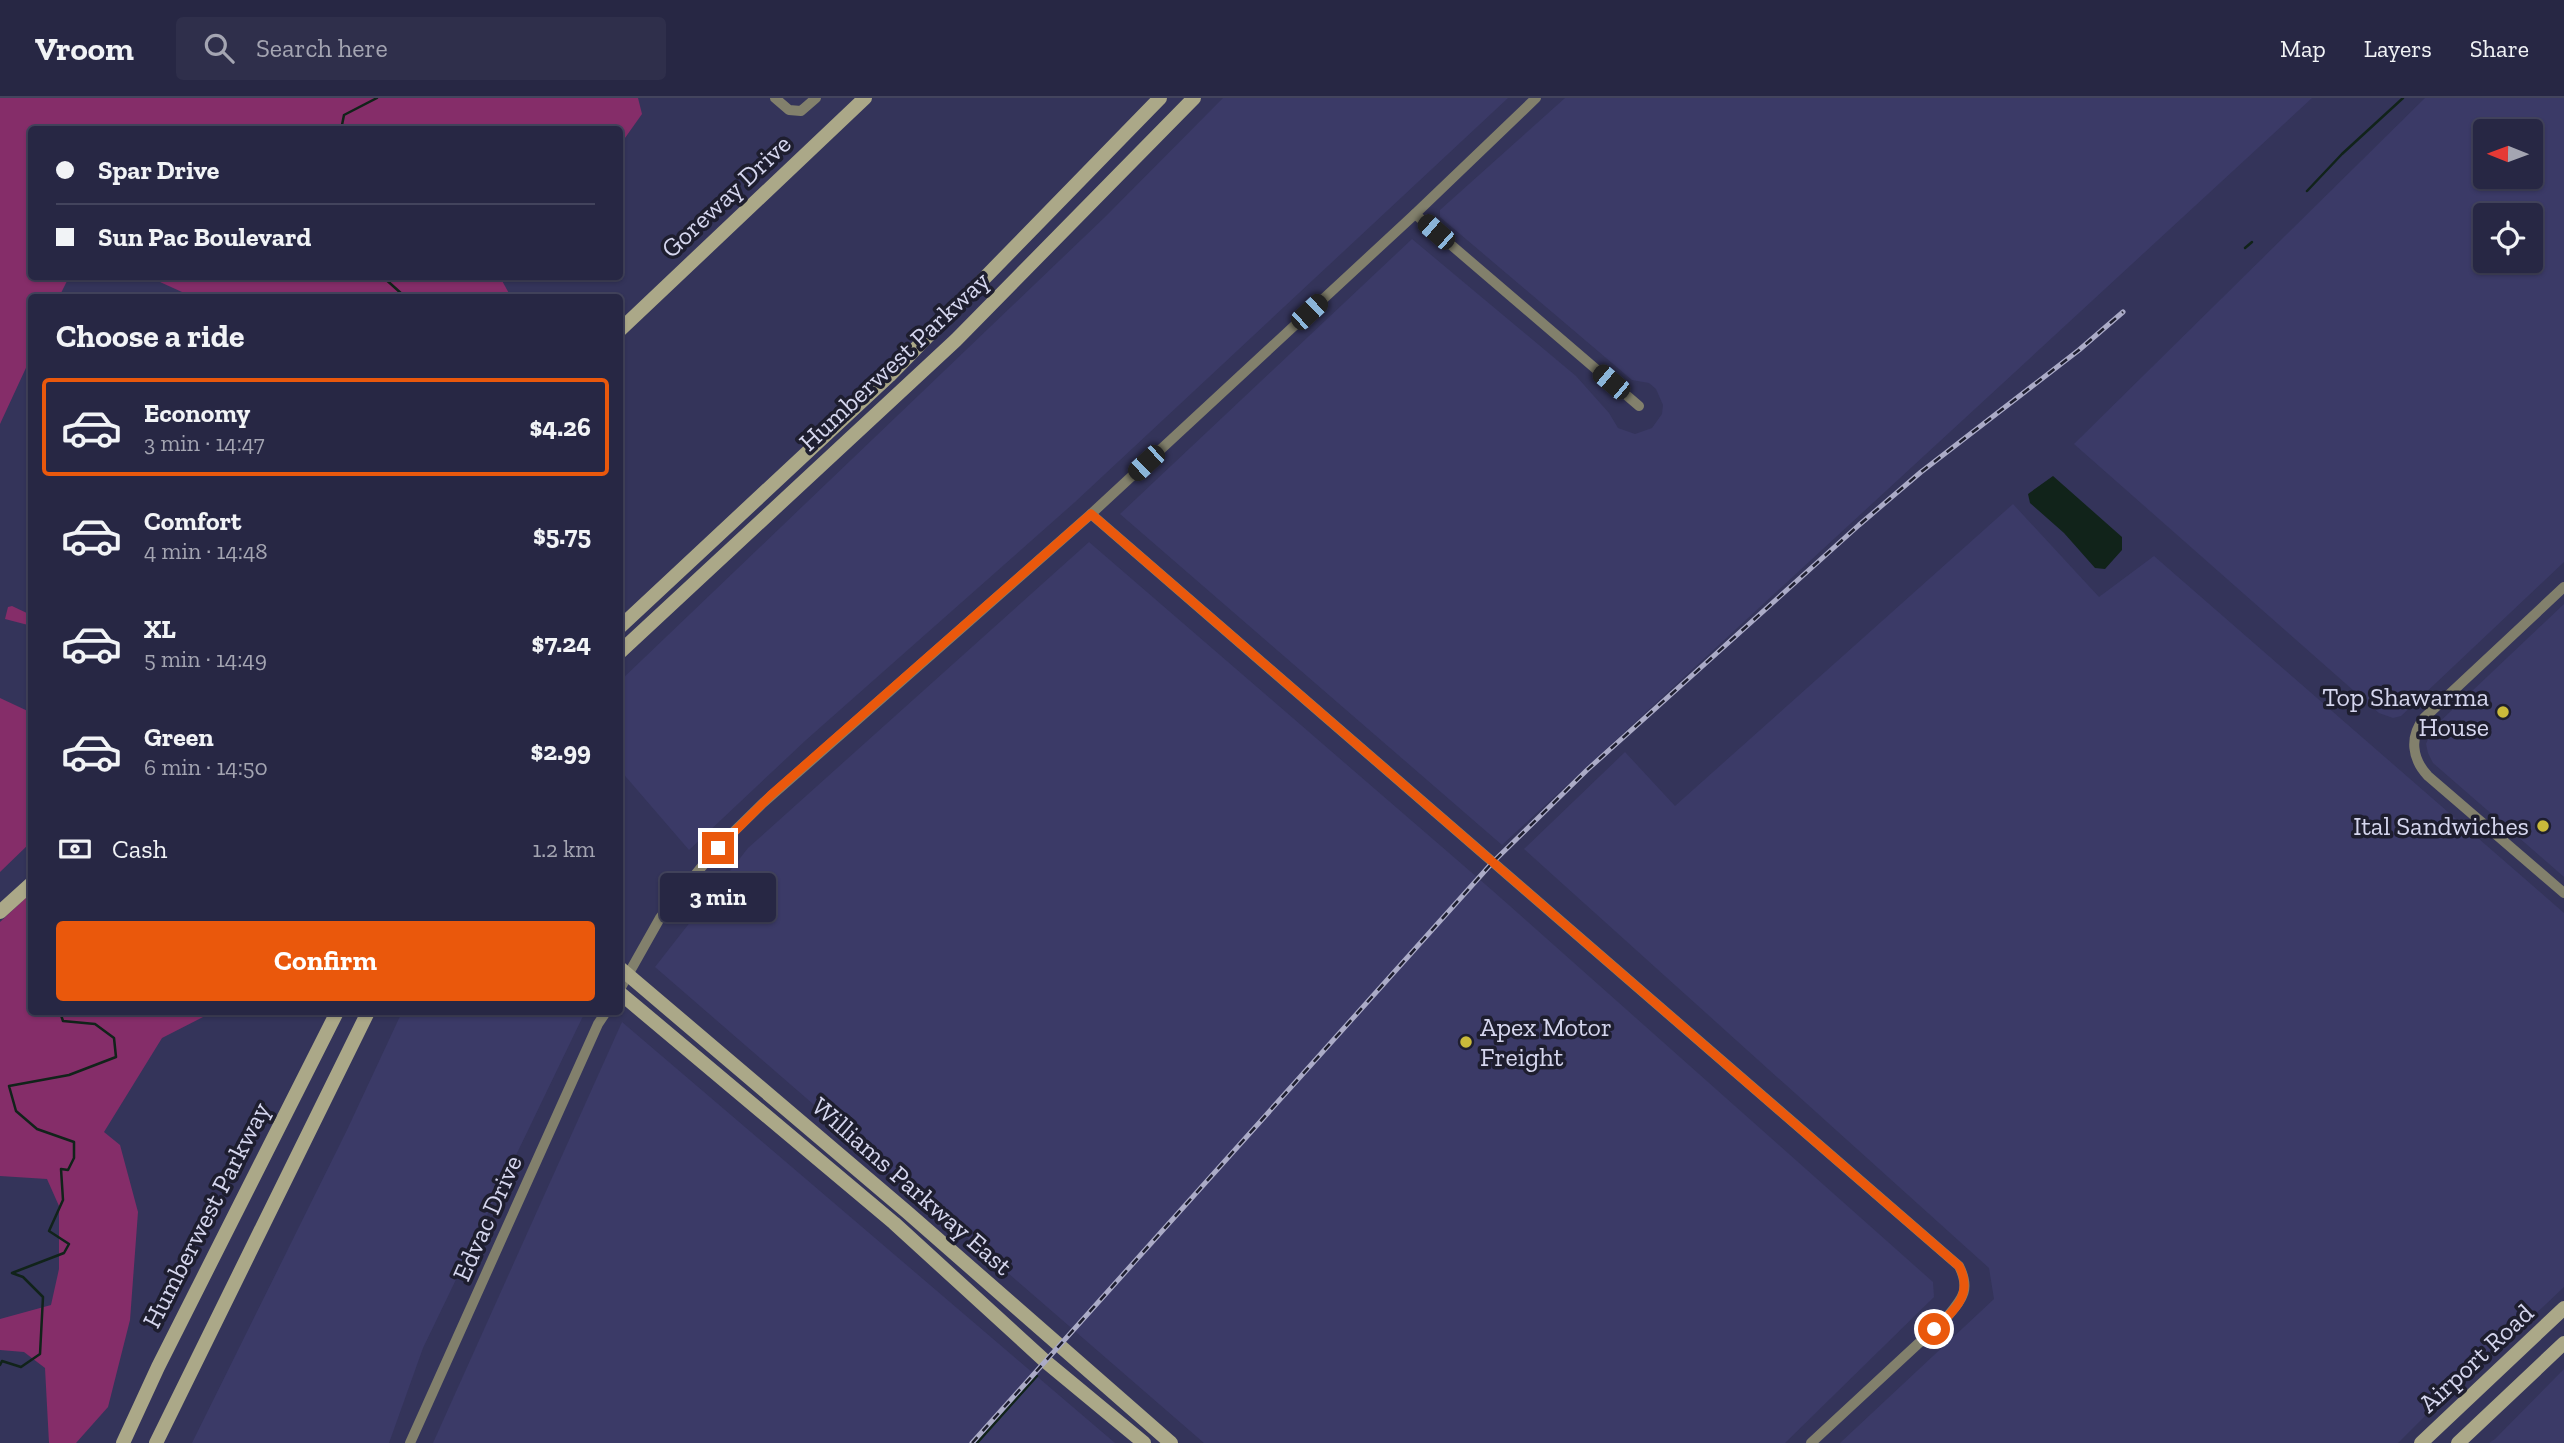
<!DOCTYPE html>
<html lang="en">
<head>
<meta charset="utf-8">
<style>
  body { margin:0; font-family:"Zilla Slab",serif; background:#2f2f4b; color:#f1f3f6; height:100vh; display:flex; flex-direction:column; font-size:26px; white-space:nowrap }
  * { box-sizing:border-box; margin:0 }
  p { font-size:23px; color:#a4a5b2 }
  .icon { flex:none; width:38px; height:38px; fill:none; stroke:currentColor; stroke-width:2; stroke-linecap:round; stroke-linejoin:round }
  .map { position:relative; flex:1; overflow:hidden }
  .drawer { position:absolute; left:28px; top:196px; width:595px; height:721px; display:flex; flex-direction:column; background:#272744; border-radius:7px; box-shadow:0 2px 5px #0004,0 0 0 2px #43445d }
  .drawer>* { flex:none }
  .banner { position:absolute; left:28px; top:28px; width:595px; height:154px; border-radius:7px; box-shadow:0 2px 5px #0004,0 0 0 2px #43445d; display:grid; align-content:center; height:154px; padding:0 28px; background:#272744 }
  .needle { width:46px; rotate:271deg }
  .fabs { position:absolute; left:2473px; top:21px; display:grid; gap:14px }
  .fabs a { display:grid; place-items:center; width:70px; height:70px; border-radius:7px; background:#272744; box-shadow:0 2px 5px #0004,0 0 0 2px #43445d; font-size:35px }
  .end { position:absolute; width:32px; height:32px; margin:-16px; border:9px solid #ea580c; background:#fff; box-shadow:0 0 0 4px #fff }
  .from { border-radius:50% }
  .bubble { position:absolute; height:49px; border-radius:7px; background:#272744; box-shadow:0 2px 5px #0004,0 0 0 2px #43445d; font-size:23px; font-weight:700; line-height:49px; text-align:center }
  .car { position:absolute; width:21px; height:42px; margin:-21px -10px; border-radius:9px; box-shadow:0 0 5px 2px #0007; background:linear-gradient(#222 24%,#8ab4d8 0 40%,#222 0 76%,#8ab4d8 0 86%,#222 0) }
  .banner b { display:flex; align-items:center; gap:24px; height:66px; font-size:26px }
  .banner b+b { border-top:2px solid #43445d }
  .banner i { width:18px; height:18px; background:#f1f3f6 }
  ul { padding:0; list-style:none }
  li { display:flex; align-items:center; gap:21px; height:98px; margin:0 14px 10px; padding:0 14px; border:4px solid transparent; border-radius:7px }
  li div { flex:1 }
  li b { display:block; font-size:26px }
  li em { font-style:normal; font-weight:700 }
  li.selected { border-color:#ea580c }
  li>.icon { width:63px; height:63px; stroke-width:1.5 }
  h2 { padding:0 28px; font-size:32px; line-height:84px }
  .pay { display:flex; align-items:center; gap:18px; height:77px; padding:0 28px; font-size:26px }
  .pay p { margin-inline-start:auto }
  .action { display:flex; gap:14px; margin-top:auto; padding:14px 28px }
  .action a { flex:1; height:80px; border-radius:7px; background:#ea580c; color:#fff; font-size:28px; font-weight:700; line-height:80px; text-align:center }
  header { display:flex; align-items:center; gap:42px; box-sizing:border-box; height:98px; padding:0 35px; background:#272744; border-bottom:2px solid #43445d }
  header strong { font-size:33px }
  nav { display:flex; gap:38px; margin-inline-start:auto; font-size:24px }
  .search { width:490px; height:63px; background:#2f2f4b; display:flex; align-items:center; gap:18px; box-sizing:border-box; padding:0 24px; border-radius:7px; color:#a4a5b2; font-size:26px }
  .map>svg:first-child { display:block }
  .built { fill:#3b3a67; fill-rule:evenodd }
  .green { fill:#852d69 }
  .water { fill:#11231a }
  .lines { fill:none; stroke-linecap:round; stroke-linejoin:round }
  .stream { stroke:#11231a; stroke-width:2.5 }
  .street { stroke:#82806c; stroke-width:10 }
  .secondary { stroke:#aba888; stroke-width:14 }
  .rail-casing { stroke:#ababc7; stroke-width:5 }
  .rail { stroke:#1e1e2f; stroke-width:2.5; stroke-dasharray:8; stroke-linecap:butt }
  .route { stroke:#ea580c; stroke-width:9 }
  .poi-dot { fill:#caba3a; stroke:#1e1e2f; stroke-width:2.5 }
  .labels { text-anchor:middle; dominant-baseline:central; stroke-width:7; stroke-linejoin:round; paint-order:stroke }
  .street-label { font-size:26px; fill:#d5d6ee; stroke:#1e1e2f }
  .poi-label { font-size:26px; fill:#d5d6ee; stroke:#1e1e2f; text-anchor:end }
</style>
</head>
<body>
<header>
<strong>Vroom</strong>
<div class="search"><svg class="icon" aria-label="search" viewBox="0 0 24 24"><circle cx="10" cy="10" r="6"/><path d="M15 15l6 6"/></svg>Search here</div>
<nav><a>Map</a><a>Layers</a><a>Share</a></nav>
</header>
<div class="map">
<svg width="2564" height="1345" viewBox="0 0 2564 1345">
  <rect width="100%" height="100%" fill="#34345a"/>
  <g class="built">
    <path d="M 1223,0 L 1508,0 L 1075,404 L 806,642 L 689,752 L 620,672 L 620,583 L 1105,119 Z"/>
    <path d="M 1565,0 L 2312,0 L 1502,747 L 1120,416 L 1412,141 L 1576,278 L 1609,315 L 1618,330 L 1635,336 L 1652,330 L 1662,316 L 1663,307 L 1656,291 L 1649,285 L 1632,282 L 1440,119 L 1440,112 Z"/>
    <path d="M 2425,0 L 2564,0 L 2564,464 L 2401,618 L 2393,620 L 2379,615 L 2074,346 ZM 2485,33 L 2530,33 L 2530,79 L 2485,79 ZM 2530,117 L 2530,163 L 2485,163 L 2485,117 Z"/>
    <path d="M 2013,406 L 2099,499 L 2154,458 L 2564,815 L 2564,1189 L 2506,1244 L 2476,1267 L 2398,1345 L 1840,1345 L 1994,1201 L 1989,1170 L 1524,751 L 1625,654 L 1675,708 Z"/>
    <path d="M 1089,444 L 1493,793 L 1933,1184 L 1934,1199 L 1785,1345 L 1204,1345 L 655,869 L 748,750 Z"/>
    <path d="M 2564,506 L 2564,779 L 2433,665 L 2428,655 L 2426,646 L 2432,631 Z"/>
    <path d="M 402,914 L 585,914 L 423,1250 L 389,1345 L 192,1345 L 347,1032 Z"/>
    <path d="M 622,924 L 1115,1345 L 433,1345 Z"/>
    <path d="M 2564,1271 L 2564,1345 L 2489,1345 L 2495,1341 Z"/>
  </g>
  <g class="green">
    <path d="M 0,0 L 638,0 L 642,16 L 620,47 L 620,32 L 32,32 L 32,178 L 69,179 L 59,199 L 32,200 L 31,259 L 0,326 Z"/>
    <path d="M 149,179 L 500,179 L 511,199 L 193,199 Z"/>
    <path d="M 12,508 L 31,517 L 28,527 L 5,521 L 8,509 Z"/>
    <path d="M 0,600 L 32,615 L 31,744 L 0,774 Z"/>
    <path d="M 31,795 L 32,914 L 273,914 L 205,918 L 162,940 L 104,1034 L 120,1047 L 138,1114 L 130,1222 L 108,1309 L 76,1345 L 49,1345 L 45,1270 L 24,1254 L 0,1252 L 0,1221 L 51,1207 L 59,1171 L 59,1108 L 47,1081 L 0,1078 L 0,824 Z"/>
  </g>
  <path class="water" d="M 2053,378 L 2122,439 L 2122,452 L 2105,471 L 2095,470 L 2064,435 L 2030,405 L 2028,396 Z"/>
  <g class="lines">
    <g class="stream">
      <path d="M 341,32 L 344,17 L 377,0"/>
      <path d="M 2307,93 L 2342,56 L 2403,0"/>
      <path d="M 2245,150 L 2252,144"/>
      <path d="M 382,178 L 403,197 L 412,200"/>
      <path d="M 0,1267 L 2,1263 L 21,1269 L 40,1256 L 43,1199 L 23,1179 L 12,1175 L 64,1155 L 69,1146 L 49,1133 L 63,1102 L 61,1071 L 68,1072 L 74,1060 L 74,1044 L 37,1031 L 16,1013 L 9,988 L 69,977 L 116,959 L 114,940 L 95,926 L 63,923 L 60,914"/>
      <path d="M 977,1345 L 1037,1278"/>
    </g>
    <g class="street">
      <path d="M 775,0 L 789,12 L 801,13 L 816,0"/>
      <path d="M 1415,116 L 1639,308"/>
      <path d="M 1091,416 L 1959,1168 C 1971,1192 1962,1201 1947,1219 L 1811,1345"/>
      <path d="M 2564,489 L 2424,620 C 2409,639 2412,661 2428,678 L 2564,795"/>
      <path d="M 620,891 L 660,820 L 717,750 L 763,705 L 1091,416 L 1415,116 L 1536,0"/>
      <path d="M 410,1345 L 598,926 L 606,914"/>
    </g>
    <g class="secondary">
      <path d="M 620,232 L 865,0"/>
      <path d="M 620,529 L 889,278 L 1160,0"/>
      <path d="M 620,554 L 956,242 L 1194,0"/>
      <path d="M 0,814 L 32,785"/>
      <path d="M 620,870 L 907,1114 L 1171,1345"/>
      <path d="M 620,895 L 894,1125 L 1045,1263 L 1144,1345"/>
      <path d="M 123,1345 L 158,1269 L 337,914"/>
      <path d="M 156,1345 L 368,914"/>
      <path d="M 2421,1345 L 2564,1210"/>
      <path d="M 2458,1345 L 2564,1245"/>
    </g>
    <defs>
      <path id="rail" d="M 972,1345 L 1492,765 L 1587,672 L 1859,427 L 1921,374 L 2079,252 L 2123,214"/>
    </defs>
    <use href="#rail" class="rail-casing"/>
    <use href="#rail" class="rail"/>
  </g>
  <g class="lines">
    <path class="route" d="M 718,750 L 771,697 L 1091,416 L 1959,1168 C 1974,1196 1954,1213 1934,1231"/>
  </g>
  <g class="poi-dot">
    <circle cx="2503" cy="614" r="7"/>
    <circle cx="2543" cy="728" r="7"/>
    <circle cx="1466" cy="944" r="7"/>
  </g>
  <g class="labels">
    <g class="street-label">
      <text transform="translate(726 98) rotate(-43)">Goreway Drive</text>
      <text transform="translate(894 263) rotate(-43)">Humberwest Parkway</text>
      <text transform="translate(912 1088) rotate(41)">Williams Parkway East</text>
      <text transform="translate(206 1117) rotate(-63)">Humberwest Parkway</text>
      <text transform="translate(487 1120) rotate(-66)">Edvac Drive</text>
      <text transform="translate(2476 1260) rotate(-43)">Airport Road</text>
    </g>
    <g class="poi-label">
      <text x="2489" y="599">Top Shawarma<tspan x="2489" dy="30">House</tspan></text>
      <text x="2529" y="728">Ital Sandwiches</text>
      <text x="1480" y="929" text-anchor="start">Apex Motor<tspan x="1480" dy="30">Freight</tspan></text>
    </g>
  </g>
</svg>
<div class="fabs">
<a><svg class="needle" viewBox="-14 -14 28 28"><path d="M0-13l5 13h-10z" fill="#e53935"/><path d="M0 13l5-13h-10z" fill="#a4a5b2"/></svg></a>
<a><svg class="icon" aria-label="locate" viewBox="0 0 24 24"><circle cx="12" cy="12" r="6"/><path d="M12 2v4M12 18v4M2 12h4M18 12h4"/></svg></a>
</div>
<i class="end from" style="left:1934px;top:1231px"></i>
<i class="end" style="left:718px;top:750px"></i>
<div class="bubble" style="left:660px;top:775px;width:116px">3 min</div>
<i class="car" style="left:1436px;top:134px;rotate:311deg"></i>
<i class="car" style="left:1309px;top:214px;rotate:47deg"></i>
<i class="car" style="left:1611px;top:284px;rotate:310deg"></i>
<i class="car" style="left:1146px;top:365px;rotate:227deg"></i>
<div class="banner">
<b><i class="from"></i>Spar Drive</b>
<b><i></i>Sun Pac Boulevard</b>
</div>
<section class="drawer">
<h2>Choose a ride</h2>
<ul>
<li class="selected"><svg class="icon" aria-label="car" viewBox="0 0 24 24"><path d="M5 17H2v-5l4-1 3-4h7l3 4 3 1v5h-3M9 17h6M6 11h13"/><circle cx="7" cy="17" r="2"/><circle cx="17" cy="17" r="2"/></svg><div><b>Economy</b><p>3 min · 14:47</p></div><em>$4.26</em></li>
<li><svg class="icon" aria-label="car" viewBox="0 0 24 24"><path d="M5 17H2v-5l4-1 3-4h7l3 4 3 1v5h-3M9 17h6M6 11h13"/><circle cx="7" cy="17" r="2"/><circle cx="17" cy="17" r="2"/></svg><div><b>Comfort</b><p>4 min · 14:48</p></div><em>$5.75</em></li>
<li><svg class="icon" aria-label="car" viewBox="0 0 24 24"><path d="M5 17H2v-5l4-1 3-4h7l3 4 3 1v5h-3M9 17h6M6 11h13"/><circle cx="7" cy="17" r="2"/><circle cx="17" cy="17" r="2"/></svg><div><b>XL</b><p>5 min · 14:49</p></div><em>$7.24</em></li>
<li><svg class="icon" aria-label="car" viewBox="0 0 24 24"><path d="M5 17H2v-5l4-1 3-4h7l3 4 3 1v5h-3M9 17h6M6 11h13"/><circle cx="7" cy="17" r="2"/><circle cx="17" cy="17" r="2"/></svg><div><b>Green</b><p>6 min · 14:50</p></div><em>$2.99</em></li>
</ul>
<div class="pay"><svg class="icon" aria-label="cash" viewBox="0 0 24 24"><path d="M3 7h18v10H3z"/><circle cx="12" cy="12" r="2"/></svg>Cash<p>1.2 km</p></div>
<div class="action"><a>Confirm</a></div>
</section>
</div>
</body>
</html>
